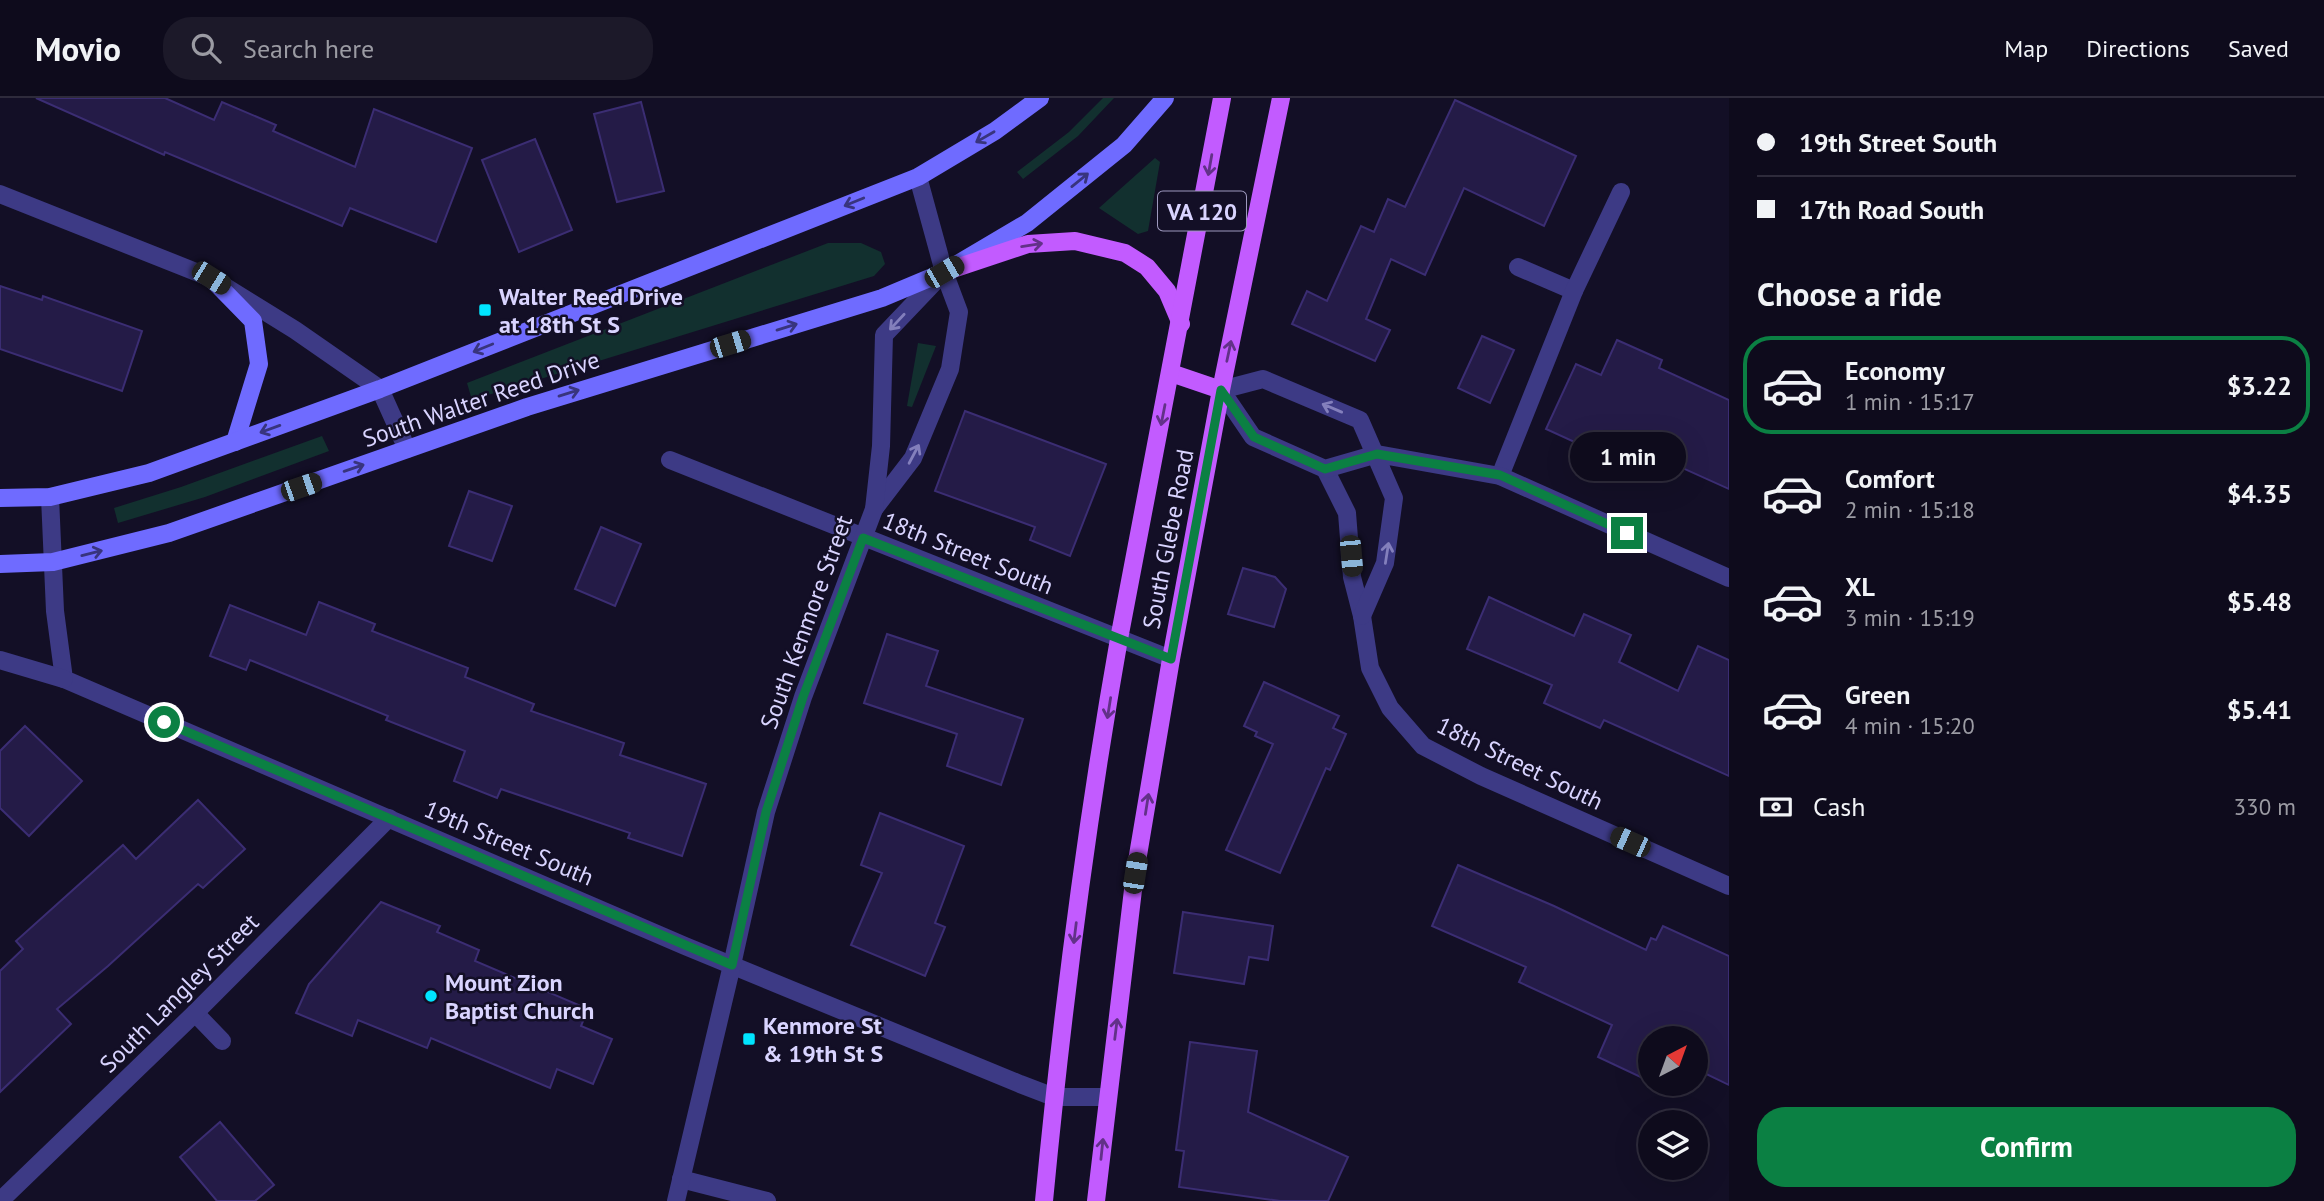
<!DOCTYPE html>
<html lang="en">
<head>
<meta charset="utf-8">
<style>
  body { margin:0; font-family:"PT Sans",sans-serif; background:#1c1929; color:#f1f3f6; height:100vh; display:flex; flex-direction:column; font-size:26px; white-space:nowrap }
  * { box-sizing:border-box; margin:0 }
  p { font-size:23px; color:#9b9ba3 }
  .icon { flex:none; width:38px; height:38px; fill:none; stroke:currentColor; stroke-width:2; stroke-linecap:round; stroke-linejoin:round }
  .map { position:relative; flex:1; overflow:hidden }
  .drawer { display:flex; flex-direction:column; background:#0e0b1c; width:595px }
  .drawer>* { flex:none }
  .top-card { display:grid; align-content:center; height:154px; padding:0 28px; background:#0e0b1c }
  .needle { width:46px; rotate:41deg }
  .controls { position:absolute; left:1638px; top:928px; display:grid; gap:14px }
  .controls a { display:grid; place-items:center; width:70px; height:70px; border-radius:50%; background:#0e0b1c; box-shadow:0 7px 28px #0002,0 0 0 2px #2e2b3b; font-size:35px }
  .end { position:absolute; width:32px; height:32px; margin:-16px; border:9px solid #0b8043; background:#fff; box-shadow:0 0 0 4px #fff }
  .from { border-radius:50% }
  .bubble { position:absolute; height:49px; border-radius:24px; background:#0e0b1c; box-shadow:0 7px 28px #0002,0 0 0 2px #2e2b3b; font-size:23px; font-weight:600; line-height:49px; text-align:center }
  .car { position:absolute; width:21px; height:42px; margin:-21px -10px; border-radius:9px; box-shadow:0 0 5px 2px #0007; background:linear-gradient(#222 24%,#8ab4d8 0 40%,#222 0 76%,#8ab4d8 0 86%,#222 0) }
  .top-card b { display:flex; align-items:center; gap:24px; height:66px; font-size:26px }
  .top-card b+b { border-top:2px solid #2e2b3b }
  .top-card i { width:18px; height:18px; background:#f1f3f6 }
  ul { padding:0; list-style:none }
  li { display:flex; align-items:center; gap:21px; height:98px; margin:0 14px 10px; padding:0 14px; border:4px solid transparent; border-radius:28px }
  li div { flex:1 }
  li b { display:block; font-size:26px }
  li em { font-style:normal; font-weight:600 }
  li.selected { border-color:#0b8043 }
  li>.icon { width:63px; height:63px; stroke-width:1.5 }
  h2 { padding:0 28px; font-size:32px; line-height:84px }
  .pay { display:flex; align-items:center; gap:18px; height:77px; padding:0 28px; font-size:26px }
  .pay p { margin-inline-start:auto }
  .cta { display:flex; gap:14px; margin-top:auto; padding:14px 28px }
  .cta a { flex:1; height:80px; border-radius:28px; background:#0b8043; color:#fff; font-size:28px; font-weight:600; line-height:80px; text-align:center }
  header { display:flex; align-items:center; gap:42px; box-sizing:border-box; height:98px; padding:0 35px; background:#0e0b1c; border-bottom:2px solid #2e2b3b }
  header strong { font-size:33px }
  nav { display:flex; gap:38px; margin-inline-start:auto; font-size:24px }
  .search { width:490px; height:63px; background:#1c1929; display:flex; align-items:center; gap:18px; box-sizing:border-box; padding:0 24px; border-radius:28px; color:#9b9ba3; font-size:26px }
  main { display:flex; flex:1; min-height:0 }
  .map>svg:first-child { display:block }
  .green { fill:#12302f }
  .building { fill:#241b47; stroke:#3b2d73; stroke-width:2 }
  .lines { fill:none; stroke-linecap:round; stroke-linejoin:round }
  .service { stroke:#3d3a85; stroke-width:18 }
  .minor { stroke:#3d3a85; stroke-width:18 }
  .tertiary { stroke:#3d3a85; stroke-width:18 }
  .secondary { stroke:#6f6bff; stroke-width:18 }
  .primary { stroke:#c25bff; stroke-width:18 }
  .oneway { stroke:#38347d }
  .oneway2 { stroke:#623188 }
  .oneway3 { stroke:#837fbc }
  .route { stroke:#0b8043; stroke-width:9 }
  .poi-dot { fill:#00e5ff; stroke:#130f26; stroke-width:2.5 }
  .labels { text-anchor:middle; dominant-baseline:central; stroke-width:5; stroke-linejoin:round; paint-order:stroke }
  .shield { fill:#130f26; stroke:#9e99be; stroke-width:2 }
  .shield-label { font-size:23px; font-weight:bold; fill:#d9d4ff }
  .poi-label { font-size:24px; font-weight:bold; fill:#d9d4ff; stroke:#130f26; text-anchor:start }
  .street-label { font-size:24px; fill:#d9d4ff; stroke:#130f26 }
</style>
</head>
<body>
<header>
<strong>Movio</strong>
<div class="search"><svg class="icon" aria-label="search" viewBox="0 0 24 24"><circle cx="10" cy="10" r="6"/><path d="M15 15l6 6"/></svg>Search here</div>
<nav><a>Map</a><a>Directions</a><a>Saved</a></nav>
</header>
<main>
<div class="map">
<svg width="1729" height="1103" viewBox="0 0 1729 1103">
  <rect width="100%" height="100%" fill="#130f26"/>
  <g class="green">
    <path d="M 1103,0 L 1114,0 L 1078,38 L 1023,81 L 1017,74 L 1069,34 Z"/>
    <path d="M 1155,60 L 1160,64 L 1148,133 L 1138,136 L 1099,110 Z"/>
    <path d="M 828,145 L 861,145 L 881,154 L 885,166 L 874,178 L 472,302 L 467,285 Z"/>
    <path d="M 918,245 L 936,248 L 912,309 L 907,308 Z"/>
    <path d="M 322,338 L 329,353 L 205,399 L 118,425 L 114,410 L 181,389 Z"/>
  </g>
  <g class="building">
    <path d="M 36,0 L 165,0 L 214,22 L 222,4 L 276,27 L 273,33 L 355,69 L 374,11 L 472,50 L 436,144 L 350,110 L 342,128 L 165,54 L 164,57 Z"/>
    <path d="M 1455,2 L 1576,58 L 1544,128 L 1464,90 L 1425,177 L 1391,161 L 1366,221 L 1390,232 L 1375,263 L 1292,226 L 1307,193 L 1327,203 L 1361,128 L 1374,134 L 1388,101 L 1405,109 Z"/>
    <path d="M 641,4 L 664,93 L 617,104 L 594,16 Z"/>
    <path d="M 535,41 L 572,132 L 519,154 L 482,62 Z"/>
    <path d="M 0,188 L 42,202 L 43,198 L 142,233 L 122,293 L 0,251 Z"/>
    <path d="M 1482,238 L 1514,252 L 1490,305 L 1458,290 Z"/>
    <path d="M 1617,242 L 1662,262 L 1659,270 L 1729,302 L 1729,391 L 1625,344 L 1616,363 L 1546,331 L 1576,266 L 1601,277 Z"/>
    <path d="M 965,313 L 1106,366 L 1070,458 L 1030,442 L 1035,429 L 935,393 Z"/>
    <path d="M 469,393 L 512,408 L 492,463 L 449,448 Z"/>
    <path d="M 601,429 L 641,446 L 615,508 L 575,491 Z"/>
    <path d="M 1243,470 L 1275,479 L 1286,491 L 1274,529 L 1228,516 Z"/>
    <path d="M 1489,499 L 1574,538 L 1584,516 L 1631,537 L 1619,564 L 1678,593 L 1698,548 L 1729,562 L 1729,678 L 1604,622 L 1600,630 L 1544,605 L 1552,587 L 1467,551 Z"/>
    <path d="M 319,504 L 375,526 L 372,533 L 468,570 L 465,579 L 534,606 L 531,613 L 624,645 L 620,657 L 706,686 L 682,758 L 628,740 L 630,735 L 501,691 L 497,700 L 454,683 L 465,653 L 386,622 L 388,618 L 250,562 L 246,572 L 210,558 L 230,507 L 306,537 Z"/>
    <path d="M 887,536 L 938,553 L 926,588 L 1023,621 L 1001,687 L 947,668 L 957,636 L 864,605 Z"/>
    <path d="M 1264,584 L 1339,618 L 1333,630 L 1346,636 L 1330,672 L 1326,670 L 1280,775 L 1226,752 L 1273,646 L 1255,638 L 1257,634 L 1244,628 Z"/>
    <path d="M 25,628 L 82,683 L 29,738 L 0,710 L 0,653 Z"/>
    <path d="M 198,702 L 245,751 L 203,790 L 198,786 L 108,868 L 57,911 L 71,926 L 0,994 L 0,873 L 23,851 L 16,843 L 123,747 L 136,761 Z"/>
    <path d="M 880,715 L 964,748 L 935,825 L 945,829 L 925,878 L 851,847 L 882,775 L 861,767 Z"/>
    <path d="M 1458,767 L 1554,808 L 1646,852 L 1651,840 L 1656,842 L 1663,828 L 1729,858 L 1729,987 L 1696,971 L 1696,940 L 1650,940 L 1649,983 L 1598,959 L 1612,927 L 1519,884 L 1526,869 L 1432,828 Z"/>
    <path d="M 381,804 L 440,828 L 437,834 L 479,852 L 475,863 L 588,911 L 581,928 L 612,941 L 593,986 L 557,971 L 550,990 L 431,940 L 427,950 L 358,922 L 352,938 L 296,915 L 309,886 Z"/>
    <path d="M 1183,814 L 1273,828 L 1268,862 L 1249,859 L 1244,886 L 1174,875 Z"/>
    <path d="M 1190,944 L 1257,953 L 1248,1014 L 1348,1059 L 1328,1103 L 1280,1103 L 1179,1089 L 1184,1053 L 1176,1052 Z"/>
    <path d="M 220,1024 L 274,1087 L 255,1103 L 217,1103 L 180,1059 Z"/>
  </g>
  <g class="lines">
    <g class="service">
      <path d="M 1518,169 L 1574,193"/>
      <path d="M 1500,378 L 1574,193 L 1621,94"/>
      <path d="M 195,915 L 222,943"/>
      <path d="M 681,1081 L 767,1103"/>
    </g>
    <g class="minor">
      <path d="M 0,96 L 211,180 L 295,232 L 380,291 L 407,351"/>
      <path d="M 670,362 L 1171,561"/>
      <path d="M 1325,371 L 1347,415 L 1352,479 L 1362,518 L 1370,570 L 1390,610 L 1423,648 L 1481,678 L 1729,788"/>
      <path d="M 50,399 L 55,513 L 64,581 L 685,848 L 1020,986 L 1054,999 L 1108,999"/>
      <path d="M 1362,518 L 1385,465 L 1394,400 L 1360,322 L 1263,281 L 1221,292 L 1253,339 L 1325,371 L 1377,356 L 1500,378 L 1729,480"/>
      <path d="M 0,562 L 64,581"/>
      <path d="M 0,1103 L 195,915 L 389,720"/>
    </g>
    <g class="tertiary">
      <path d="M 874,411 L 913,360 L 950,271 L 959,214 L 944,174 L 918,79"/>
      <path d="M 676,1103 L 732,867 L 766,714 L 803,599 L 874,411 L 881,348 L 884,237 L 944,174"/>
    </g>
    <g class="secondary">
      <path d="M 211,180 L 253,223 L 259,266 L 235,344"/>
      <path d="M 0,400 L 50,399 L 149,375 L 380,291 L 918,79 L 995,33 L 1040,0"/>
      <path d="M 0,466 L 53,464 L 169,435 L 527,309 L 882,200 L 944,174 L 1027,125 L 1124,47 L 1165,0"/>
    </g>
    <g class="primary">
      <path d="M 944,174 L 1028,146 L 1075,143 L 1125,155 L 1147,169 L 1167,193 L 1181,226"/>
      <path d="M 1171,275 L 1221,292"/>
      <path d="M 1044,1103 C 1062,915 1086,727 1119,541 C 1152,360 1189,181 1222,0"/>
      <path d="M 1096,1103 L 1135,775 L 1171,561 L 1221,292 L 1281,0"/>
    </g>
  </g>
  <defs><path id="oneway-shaft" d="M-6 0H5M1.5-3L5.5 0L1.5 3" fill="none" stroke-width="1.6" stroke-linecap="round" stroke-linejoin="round" transform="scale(1.75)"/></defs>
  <g class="oneway">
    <use href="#oneway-shaft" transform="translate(985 39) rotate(150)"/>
    <use href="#oneway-shaft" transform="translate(1080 82) rotate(-39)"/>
    <use href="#oneway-shaft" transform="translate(854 104) rotate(158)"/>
    <use href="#oneway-shaft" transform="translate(787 229) rotate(-17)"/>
    <use href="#oneway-shaft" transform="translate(483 250) rotate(158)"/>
    <use href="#oneway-shaft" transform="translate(569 295) rotate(-17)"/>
    <use href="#oneway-shaft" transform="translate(270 331) rotate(160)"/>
    <use href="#oneway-shaft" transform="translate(354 370) rotate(-19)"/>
    <use href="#oneway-shaft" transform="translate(92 455) rotate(-14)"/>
  </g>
  <g class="oneway2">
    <use href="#oneway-shaft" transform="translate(1210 67) rotate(100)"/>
    <use href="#oneway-shaft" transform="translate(1032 147) rotate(-9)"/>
    <use href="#oneway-shaft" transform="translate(1229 253) rotate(-78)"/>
    <use href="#oneway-shaft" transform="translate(1163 317) rotate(101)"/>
    <use href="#oneway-shaft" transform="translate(1109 610) rotate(99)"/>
    <use href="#oneway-shaft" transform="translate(1147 706) rotate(-81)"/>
    <use href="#oneway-shaft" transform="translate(1075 835) rotate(97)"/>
    <use href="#oneway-shaft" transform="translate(1116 931) rotate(-83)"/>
    <use href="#oneway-shaft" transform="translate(1102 1051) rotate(-84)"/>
  </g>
  <g class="oneway3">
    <use href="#oneway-shaft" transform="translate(897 224) rotate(133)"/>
    <use href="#oneway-shaft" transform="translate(1332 310) rotate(-157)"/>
    <use href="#oneway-shaft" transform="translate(914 356) rotate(-62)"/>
    <use href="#oneway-shaft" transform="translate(1387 455) rotate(-81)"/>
  </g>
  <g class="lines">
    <path class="route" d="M 164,624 L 732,867 L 766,714 L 803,599 L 863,440 L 1171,561 L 1221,292 L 1254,339 L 1325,371 L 1377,356 L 1500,377 L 1627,435"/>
  </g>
  <g class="poi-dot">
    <rect x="478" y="205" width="14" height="14" rx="3.5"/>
    <circle cx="431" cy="898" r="7"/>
    <rect x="742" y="934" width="14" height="14" rx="3.5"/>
  </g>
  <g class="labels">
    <rect class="shield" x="1158" y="93.5" width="88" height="39" rx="5"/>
    <g class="shield-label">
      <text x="1202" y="113">VA 120</text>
    </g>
    <g class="poi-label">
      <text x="499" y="198">Walter Reed Drive<tspan x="499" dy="28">at 18th St S</tspan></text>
      <text x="445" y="884">Mount Zion<tspan x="445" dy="28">Baptist Church</tspan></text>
      <text x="763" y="927">Kenmore St<tspan x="763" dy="28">&amp; 19th St S</tspan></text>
    </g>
    <g class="street-label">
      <text transform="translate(481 301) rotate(-19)">South Walter Reed Drive</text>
      <text transform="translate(1168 441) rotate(-79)">South Glebe Road</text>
      <text transform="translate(968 455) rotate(22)">18th Street South</text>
      <text transform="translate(806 524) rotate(-70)">South Kenmore Street</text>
      <text transform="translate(1520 665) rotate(26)">18th Street South</text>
      <text transform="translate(509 745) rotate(23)">19th Street South</text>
      <text transform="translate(179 895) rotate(-45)">South Langley Street</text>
    </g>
  </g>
</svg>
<div class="controls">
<a><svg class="needle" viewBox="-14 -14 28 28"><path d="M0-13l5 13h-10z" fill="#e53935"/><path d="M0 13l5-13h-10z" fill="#9b9ba3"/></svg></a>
<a><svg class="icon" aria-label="layers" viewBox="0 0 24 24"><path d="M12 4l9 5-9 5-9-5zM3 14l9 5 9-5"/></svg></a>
</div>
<i class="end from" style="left:164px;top:624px"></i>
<i class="end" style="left:1627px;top:435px"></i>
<div class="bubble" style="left:1570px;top:334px;width:116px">1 min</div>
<i class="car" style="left:944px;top:174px;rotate:60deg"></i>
<i class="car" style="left:211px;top:180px;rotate:122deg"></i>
<i class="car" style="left:730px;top:246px;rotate:73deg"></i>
<i class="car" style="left:301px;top:389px;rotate:71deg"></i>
<i class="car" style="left:1351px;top:458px;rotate:175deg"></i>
<i class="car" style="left:1630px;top:744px;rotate:294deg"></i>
<i class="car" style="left:1135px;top:775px;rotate:9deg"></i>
</div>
<section class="drawer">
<div class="top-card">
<b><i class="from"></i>19th Street South</b>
<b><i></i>17th Road South</b>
</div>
<h2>Choose a ride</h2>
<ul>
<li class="selected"><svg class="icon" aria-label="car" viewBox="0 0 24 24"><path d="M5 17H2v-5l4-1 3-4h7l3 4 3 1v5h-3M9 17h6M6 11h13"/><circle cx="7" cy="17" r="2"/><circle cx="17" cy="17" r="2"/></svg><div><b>Economy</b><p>1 min · 15:17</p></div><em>$3.22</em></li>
<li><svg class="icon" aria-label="car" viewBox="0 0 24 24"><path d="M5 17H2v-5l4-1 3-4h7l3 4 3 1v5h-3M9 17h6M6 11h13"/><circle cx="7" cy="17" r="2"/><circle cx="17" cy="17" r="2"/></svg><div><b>Comfort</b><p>2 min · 15:18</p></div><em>$4.35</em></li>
<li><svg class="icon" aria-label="car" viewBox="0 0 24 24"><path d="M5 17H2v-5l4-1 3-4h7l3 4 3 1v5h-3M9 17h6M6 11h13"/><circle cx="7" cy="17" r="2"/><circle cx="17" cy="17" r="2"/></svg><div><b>XL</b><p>3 min · 15:19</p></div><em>$5.48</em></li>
<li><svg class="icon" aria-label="car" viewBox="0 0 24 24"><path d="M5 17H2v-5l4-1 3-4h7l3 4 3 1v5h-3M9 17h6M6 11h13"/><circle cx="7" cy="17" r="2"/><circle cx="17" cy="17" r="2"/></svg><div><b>Green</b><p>4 min · 15:20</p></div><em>$5.41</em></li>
</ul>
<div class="pay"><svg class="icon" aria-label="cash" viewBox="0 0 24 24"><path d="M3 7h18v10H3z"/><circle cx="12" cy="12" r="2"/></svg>Cash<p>330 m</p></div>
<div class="cta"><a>Confirm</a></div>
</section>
</main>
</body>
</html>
